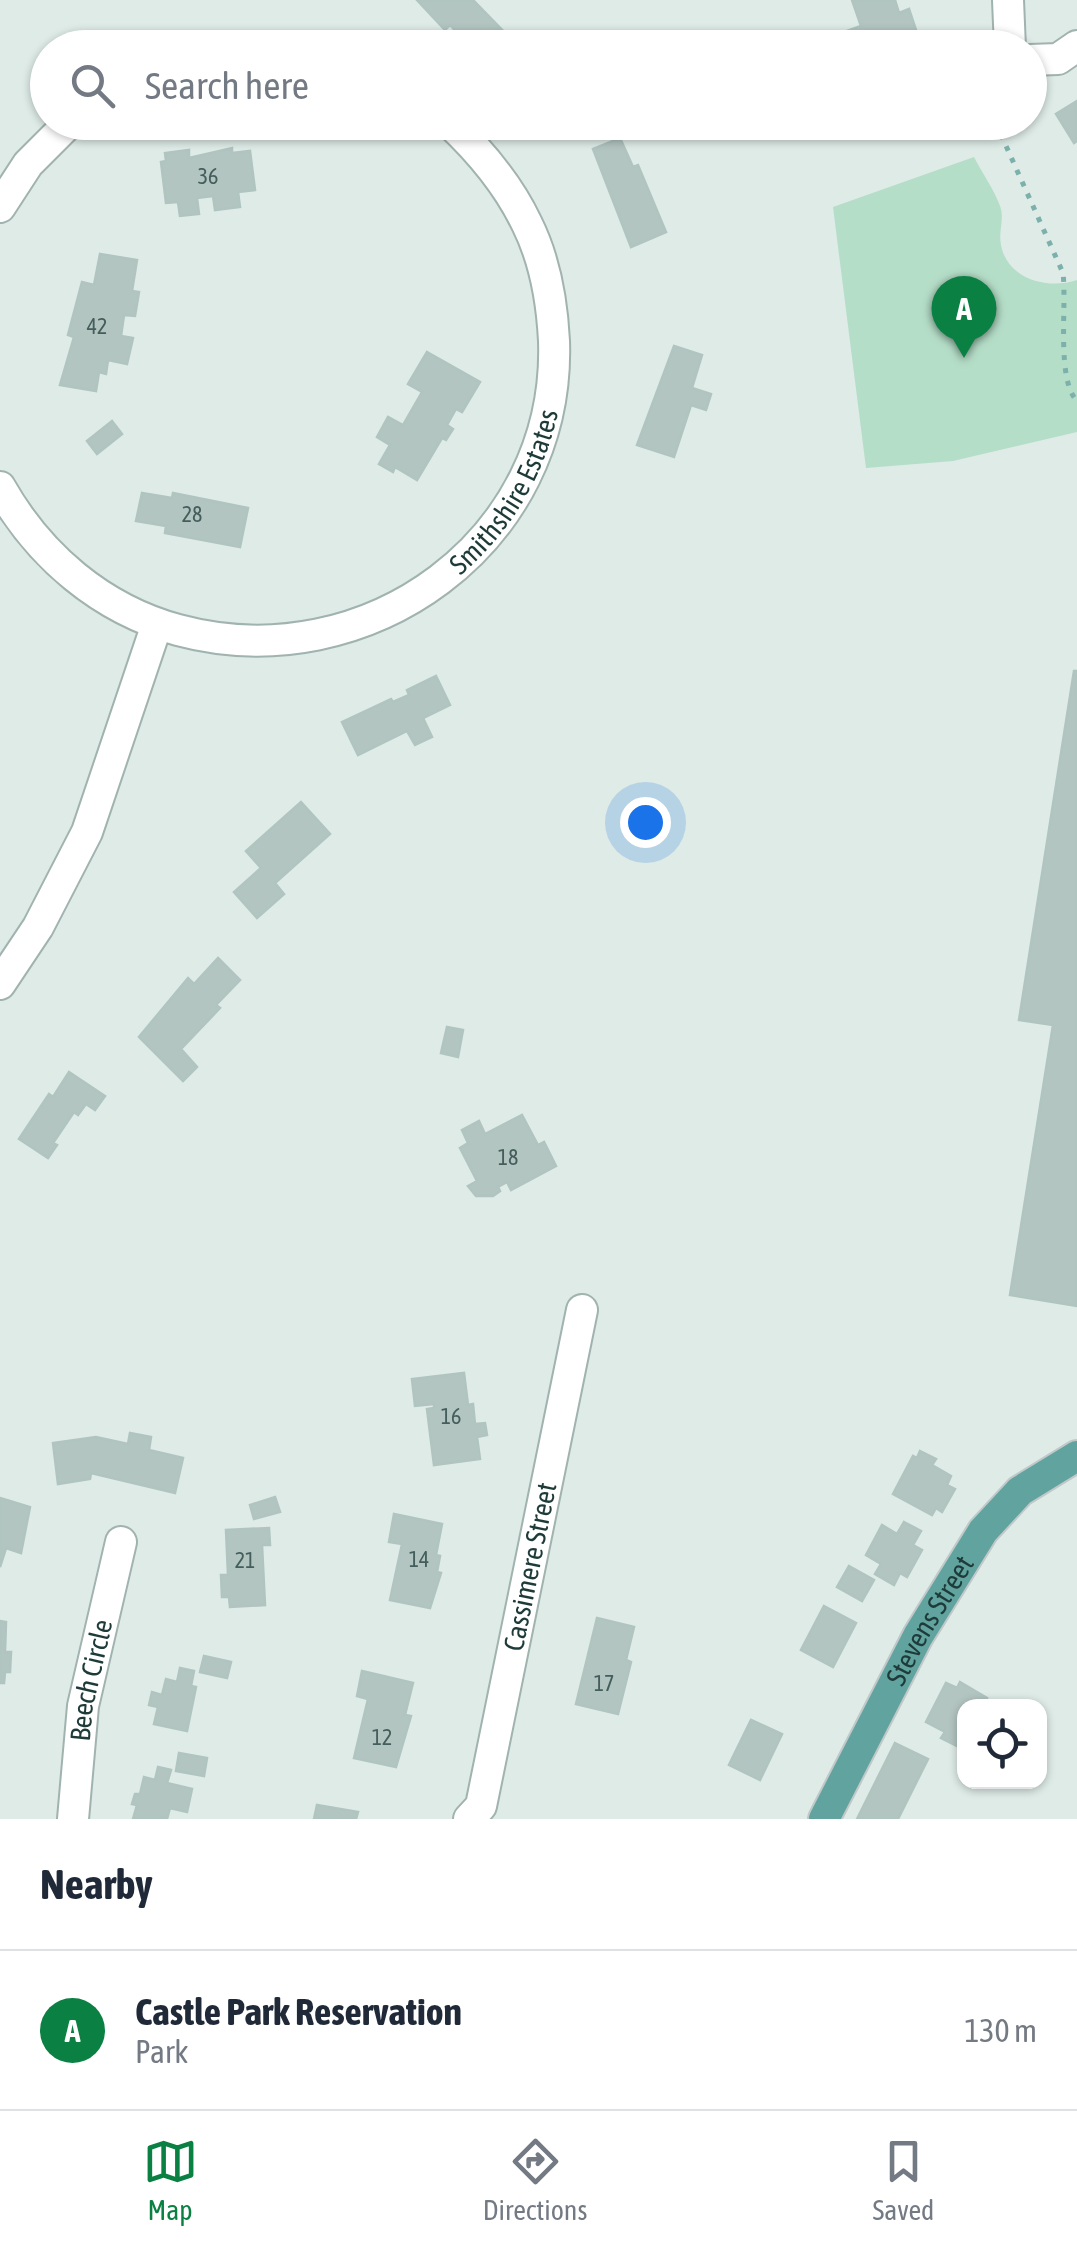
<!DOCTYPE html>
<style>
body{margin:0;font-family:"Asap Condensed",sans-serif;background:#f2f2f3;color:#1f2937}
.controls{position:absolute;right:30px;bottom:30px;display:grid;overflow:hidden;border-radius:20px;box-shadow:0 2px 8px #0004}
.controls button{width:90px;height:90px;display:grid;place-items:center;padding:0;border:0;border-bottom:2px solid #e0e1e3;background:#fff;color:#1f2937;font:50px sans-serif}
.you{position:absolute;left:645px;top:822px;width:35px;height:35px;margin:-25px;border:8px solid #fff;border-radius:50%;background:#1a73e8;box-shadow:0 0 0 15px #1a73e833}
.badge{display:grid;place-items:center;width:65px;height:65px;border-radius:50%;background:#0b8043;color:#fff;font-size:32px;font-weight:700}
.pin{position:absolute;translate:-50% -82px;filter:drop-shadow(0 2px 5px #0008)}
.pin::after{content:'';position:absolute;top:52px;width:35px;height:30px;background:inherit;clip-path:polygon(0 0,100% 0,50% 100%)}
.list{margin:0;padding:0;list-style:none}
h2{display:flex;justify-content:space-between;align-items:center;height:130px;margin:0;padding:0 40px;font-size:42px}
h2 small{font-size:32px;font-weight:400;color:#747a83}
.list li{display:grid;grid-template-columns:65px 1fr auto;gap:30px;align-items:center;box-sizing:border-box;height:160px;padding:0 40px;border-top:2px solid #e0e1e3}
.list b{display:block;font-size:38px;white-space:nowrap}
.list p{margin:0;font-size:32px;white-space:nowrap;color:#747a83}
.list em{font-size:32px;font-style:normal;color:#747a83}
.icon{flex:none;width:55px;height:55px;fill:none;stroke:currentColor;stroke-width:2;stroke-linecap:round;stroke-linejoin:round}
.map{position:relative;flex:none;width:1077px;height:1819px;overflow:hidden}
.search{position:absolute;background:#fff;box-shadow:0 2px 8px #0004;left:30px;right:30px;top:30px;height:110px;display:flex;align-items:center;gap:25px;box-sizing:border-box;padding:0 35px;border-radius:55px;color:#747a83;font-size:38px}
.sheet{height:290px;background:#fff}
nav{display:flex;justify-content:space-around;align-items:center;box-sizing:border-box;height:140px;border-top:2px solid #e0e1e3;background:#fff;font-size:28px;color:#747a83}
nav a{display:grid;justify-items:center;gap:5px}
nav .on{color:#0b8043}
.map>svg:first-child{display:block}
.green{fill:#b5dec8}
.building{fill:#b3c5c1;stroke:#b0c4c0;stroke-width:2.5}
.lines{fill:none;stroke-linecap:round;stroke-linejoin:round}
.minor-casing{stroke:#a1b3af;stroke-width:34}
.major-casing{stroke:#c0c8c8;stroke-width:34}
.path{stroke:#7cb0aa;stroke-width:5;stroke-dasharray:5 8;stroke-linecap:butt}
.minor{stroke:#fff;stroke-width:30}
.major{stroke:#60a39f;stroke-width:30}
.labels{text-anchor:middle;stroke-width:9;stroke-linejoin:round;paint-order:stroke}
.number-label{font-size:22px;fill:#435e5b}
.street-label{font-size:28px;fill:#1e3b39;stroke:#eef7f5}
</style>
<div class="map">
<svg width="1077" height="1819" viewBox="0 0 1077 1819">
<rect width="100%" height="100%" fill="#deebe7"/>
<!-- green -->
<path class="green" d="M974 157C982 173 994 189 1000 206 1005 219 998 231 1001 245 1007 279 1048 290 1077 280V432L953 461 866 468 833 207Z"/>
<!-- building -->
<g class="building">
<path d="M417 0H473L512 40 504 48H471L450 25 445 30Z"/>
<path d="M852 0H895L899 13 909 9 922 48H869L868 44 849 48 844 32 861 26Z"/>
<path d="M1077 101V141L1074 143 1056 114Z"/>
<path d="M620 138 633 167 638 165 666 232 631 247 593 149Z"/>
<path d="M232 148V153L250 151 255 190 238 192 240 207 215 210 213 196 197 198 199 214 180 216 178 202 166 203 161 162 166 161 165 153 189 150V158Z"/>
<path d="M100 254 137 260 132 291 139 292 135 316 124 315 121 336 133 338 127 364 108 360 106 374 99 372 96 391 60 385 74 337 68 335 82 282 94 285Z"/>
<path d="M674 346 702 355 692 388 711 394 706 410 691 405 674 457 637 445Z"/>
<path d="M427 352 480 382 462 412 456 409 447 425 453 429 446 440 442 438 417 480 395 467 393 472 379 464 390 445 377 437 388 417 403 425 422 392 408 384Z"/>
<path d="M112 421 122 434 97 454 87 441Z"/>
<path d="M142 493 172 498 173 493 248 508 240 547 165 533 166 526 136 521Z"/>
<path d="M1074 671H1077V1306L1010 1295 1053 1025 1019 1020Z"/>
<path d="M436 676 450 705 423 718 432 737 415 745 407 731 358 755 342 722 391 699 393 702 409 695 407 690Z"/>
<path d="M301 802 330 834 275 883 284 894 257 918 234 892 261 868 246 851Z"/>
<path d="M218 958 240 980 216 1005 220 1008 181 1049 197 1067 183 1081 139 1037 188 978 194 984Z"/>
<path d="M447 1027 463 1030 458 1057 441 1053Z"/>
<path d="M69 1072 105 1096 95 1110 86 1104 78 1115 74 1112 53 1143 57 1145 48 1158 19 1139 49 1094 53 1097Z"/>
<path d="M522 1115 538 1145 544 1142 556 1166 511 1190 507 1182 498 1187 500 1191 493 1196H476L468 1186 477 1181 460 1148 468 1143 462 1130 479 1121 485 1134Z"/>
<path d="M464 1373 468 1405 473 1404 475 1424 485 1423 487 1435 477 1437 480 1459 434 1465 427 1409 434 1408V1404L415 1406 412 1379Z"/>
<path d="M130 1433 151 1437 149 1450 183 1458 175 1493 91 1473 90 1479 58 1484 53 1443 96 1437 128 1444Z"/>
<path d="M920 1451 936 1459 932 1465 951 1476 947 1485 955 1489 942 1512 936 1508 932 1515 893 1494 913 1456 917 1458Z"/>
<path d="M275 1497 280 1512 254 1519 250 1505Z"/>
<path d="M0 1498 30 1507 21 1553 6 1548 0 1567Z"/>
<path d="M394 1514 442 1524 436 1555 440 1556 437 1572 441 1573 430 1608 390 1600 402 1544 389 1542Z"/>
<path d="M904 1522 921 1531 913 1545 922 1550 907 1577 900 1573 894 1585 875 1574 881 1564 866 1555 882 1525 897 1534Z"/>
<path d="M269 1528 270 1545H262L265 1605 230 1607 229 1597H222L221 1575H228L226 1530Z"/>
<path d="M849 1566 874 1580 862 1601 837 1587Z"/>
<path d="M824 1606 856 1623 833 1667 801 1650Z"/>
<path d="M597 1618 634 1627 626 1660 631 1662 618 1714 576 1704Z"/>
<path d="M0 1621 6 1622 5 1652H11L10 1672H5L4 1683H0Z"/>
<path d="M204 1656 231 1662 227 1678 200 1672Z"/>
<path d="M180 1668 194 1671 191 1686 196 1687 187 1731 154 1724 158 1707 149 1705 152 1692 162 1695 166 1679 177 1682Z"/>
<path d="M362 1671 413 1683 405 1715 411 1716 396 1767 354 1758 368 1699 357 1696Z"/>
<path d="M960 1682 987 1698 983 1706H964V1741L961 1748 941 1738 945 1732 926 1722 946 1683 957 1688Z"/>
<path d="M751 1720 782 1734 760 1780 729 1765Z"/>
<path d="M895 1743 928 1759 898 1819H857Z"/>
<path d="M179 1753 207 1758 204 1776 176 1771Z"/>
<path d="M158 1767 171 1770 167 1783 192 1789 187 1812 170 1808 167 1819H133L137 1805 132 1804 135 1794H140L144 1777 155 1780Z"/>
<path d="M317 1805 358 1812 356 1819H314Z"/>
</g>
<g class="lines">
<!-- minor casing -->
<g class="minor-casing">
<g id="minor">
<path d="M1008 0 1010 48"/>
<path d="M1030 60 1058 59 1077 46"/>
<path d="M0 207 28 164 70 122"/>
<path id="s1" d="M0 487C39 556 101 609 178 630 367 681 561 541 554 341 552 301 545 260 527 224 508 184 481 152 449 122"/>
<path d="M0 984 38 927 87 832 157 624"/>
<path id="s2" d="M73 1819 83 1706 121 1542"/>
<path id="s3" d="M469 1819 481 1806 582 1310"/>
</g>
</g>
<!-- major casing -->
<g class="major-casing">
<g id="major">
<path id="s4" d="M824 1819 918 1636 983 1531 1020 1491 1077 1456"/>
</g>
</g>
<!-- path -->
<path class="path" d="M999 122 998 128 1063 273C1067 306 1056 379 1077 401"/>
<!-- minor -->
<use href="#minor" class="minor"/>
<!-- major -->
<use href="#major" class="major"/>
</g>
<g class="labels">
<!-- number labels -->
<g class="number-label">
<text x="208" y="184">36</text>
<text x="97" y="334">42</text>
<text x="192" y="522">28</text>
<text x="508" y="1165">18</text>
<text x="451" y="1424">16</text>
<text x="419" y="1567">14</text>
<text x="245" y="1568">21</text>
<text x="604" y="1691">17</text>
<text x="382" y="1745">12</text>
</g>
<!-- street labels -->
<g class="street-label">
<text dy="10" stroke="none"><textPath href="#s1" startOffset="622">Smithshire Estates</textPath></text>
<text dy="10" stroke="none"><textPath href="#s3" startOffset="262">Cassimere Street</textPath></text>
<text dy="10" stroke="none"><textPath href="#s4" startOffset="225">Stevens Street</textPath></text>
<text dy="10" stroke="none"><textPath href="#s2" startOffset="140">Beech Circle</textPath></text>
</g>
</g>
</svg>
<div class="controls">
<button><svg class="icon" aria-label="locate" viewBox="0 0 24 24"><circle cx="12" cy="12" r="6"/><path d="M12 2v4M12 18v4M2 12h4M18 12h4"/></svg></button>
</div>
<div class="you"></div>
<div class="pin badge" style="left:964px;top:358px">A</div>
<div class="search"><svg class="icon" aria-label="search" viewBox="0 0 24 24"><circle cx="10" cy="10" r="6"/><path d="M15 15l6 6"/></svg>Search here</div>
</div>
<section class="sheet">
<h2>Nearby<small></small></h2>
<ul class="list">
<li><span class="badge">A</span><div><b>Castle Park Reservation</b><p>Park</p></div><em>130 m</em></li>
</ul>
</section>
<nav>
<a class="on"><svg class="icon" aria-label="map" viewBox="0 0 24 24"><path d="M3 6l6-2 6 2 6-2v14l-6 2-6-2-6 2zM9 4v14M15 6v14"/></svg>Map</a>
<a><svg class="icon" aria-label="directions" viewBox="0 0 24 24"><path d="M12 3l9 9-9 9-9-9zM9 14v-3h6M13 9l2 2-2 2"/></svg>Directions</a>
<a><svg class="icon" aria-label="saved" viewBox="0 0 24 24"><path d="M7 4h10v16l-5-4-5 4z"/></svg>Saved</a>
</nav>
